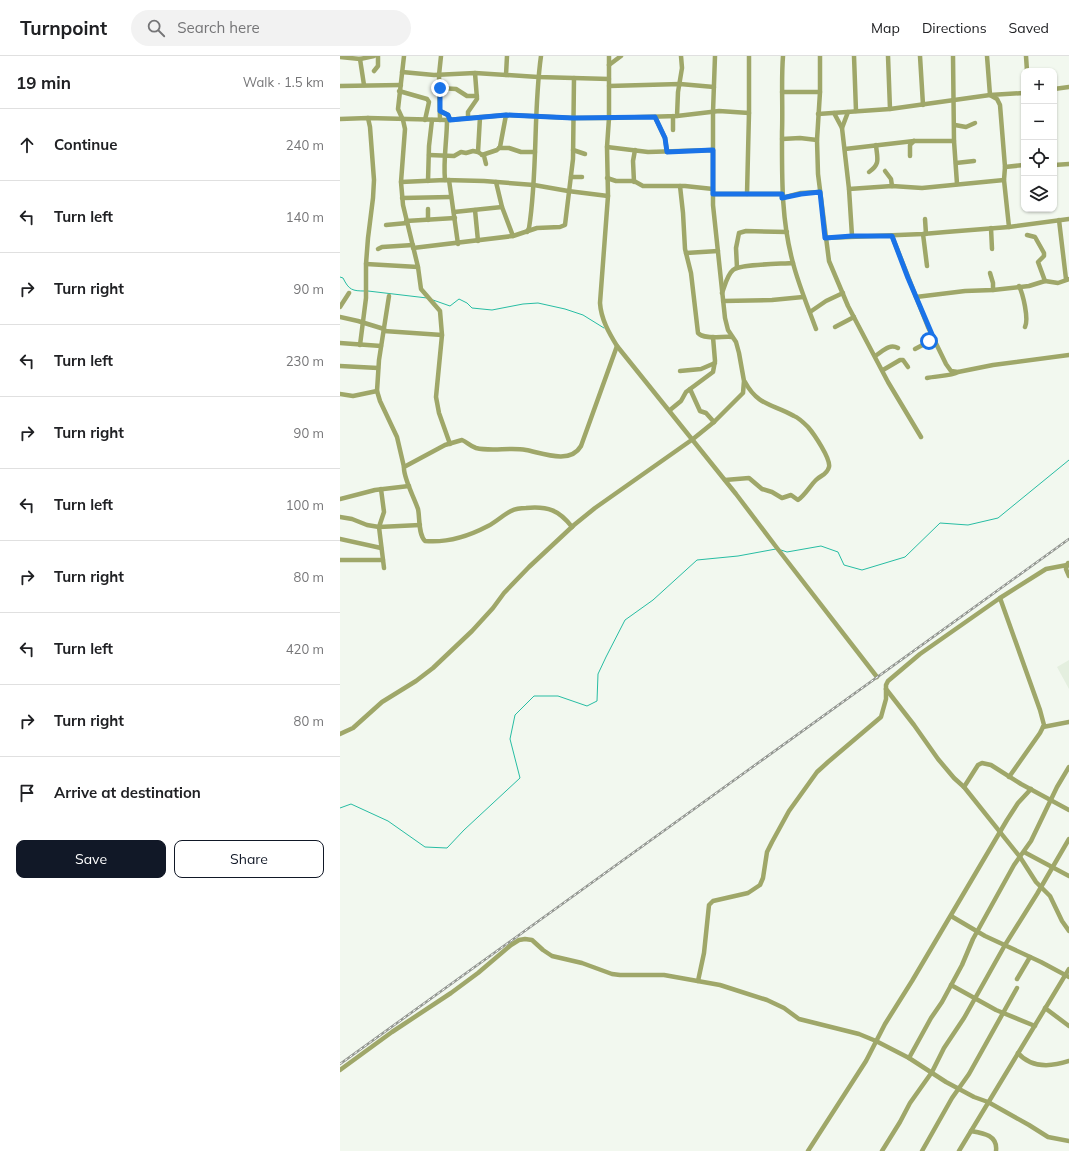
<!DOCTYPE html>
<meta charset="utf-8">
<style>
body{margin:0;font-family:Mulish,sans-serif;background:#f2f2f2;color:#202124}
.controls{position:absolute;right:12px;top:12px;display:grid;overflow:hidden;border-radius:8px;box-shadow:0 1px 3px #0004}
.controls button{width:36px;height:36px;display:grid;place-items:center;padding:0;border:0;border-bottom:1px solid #e0e0e0;background:#fff;color:#202124;font:20px sans-serif}
.stop{position:absolute;width:12px;height:12px;margin:-9px;border:3px solid #1a73e8;border-radius:50%;background:#fff}
.stop.end{background:#1a73e8;border-color:#fff;box-shadow:0 1px 4px #0008}
.list{margin:0;padding:0;list-style:none}
h2{display:flex;justify-content:space-between;align-items:center;height:52px;margin:0;padding:0 16px;font-size:17px}
h2 small{font-size:13px;font-weight:400;color:#757577}
.list li{display:grid;grid-template-columns:26px 1fr auto;gap:12px;align-items:center;box-sizing:border-box;height:72px;padding:0 16px;border-top:1px solid #e0e0e0}
.list b{display:block;font-size:15px;white-space:nowrap}
.list em{font-size:13px;font-style:normal;color:#757577}
.actions{display:flex;gap:8px;padding:12px 16px}
.actions a{flex:1;padding:9px 0;border:1px solid #111827;border-radius:8px;text-align:center;font-size:14px;color:#111827}
.actions .main{background:#111827;color:#fff}
.icon{flex:none;width:22px;height:22px;fill:none;stroke:currentColor;stroke-width:2;stroke-linecap:round;stroke-linejoin:round}
.map{position:relative;flex:none;width:729px;height:1095px;overflow:hidden}
header{display:flex;align-items:center;gap:24px;box-sizing:border-box;height:56px;padding:0 20px;background:#fff;border-bottom:1px solid #e0e0e0}
header strong{font-size:19px}
nav{display:flex;gap:22px;margin-inline-start:auto;font-size:14px}
.search{width:280px;height:36px;background:#f2f2f2;display:flex;align-items:center;gap:10px;box-sizing:border-box;padding:0 14px;border-radius:22px;color:#757577;font-size:15px}
main{display:flex}
aside{flex:1;background:#fff}
.map>svg:first-child{display:block}
.built{fill:#e4efdf}
.lines{fill:none;stroke-linecap:round;stroke-linejoin:round}
.stream{stroke:#27bda3;stroke-width:1}
.minor{stroke:#9fa769;stroke-width:4.5}
.rail-casing{stroke:#939791;stroke-width:2.5}
.rail{stroke:#fff;stroke-width:1;stroke-dasharray:3;stroke-linecap:butt}
.route{stroke:#1a73e8;stroke-width:5}
</style>
<header>
<strong>Turnpoint</strong>
<div class="search"><svg class="icon" aria-label="search" viewBox="0 0 24 24"><circle cx="10" cy="10" r="6"/><path d="M15 15l6 6"/></svg>Search here</div>
<nav><a>Map</a><a>Directions</a><a>Saved</a></nav>
</header>
<main>
<aside>
<h2>19 min<small>Walk · 1.5 km</small></h2>
<ul class="list">
<li><svg class="icon" aria-label="ahead" viewBox="0 0 24 24"><path d="M12 20V5M6 11l6-6 6 6"/></svg><div><b>Continue</b></div><em>240 m</em></li>
<li><svg class="icon" aria-label="left" viewBox="0 0 24 24"><path d="M17 20v-9H6M10 6l-5 5 5 5"/></svg><div><b>Turn left</b></div><em>140 m</em></li>
<li><svg class="icon" aria-label="right" viewBox="0 0 24 24"><path d="M7 20v-9h11M14 6l5 5-5 5"/></svg><div><b>Turn right</b></div><em>90 m</em></li>
<li><svg class="icon" aria-label="left" viewBox="0 0 24 24"><path d="M17 20v-9H6M10 6l-5 5 5 5"/></svg><div><b>Turn left</b></div><em>230 m</em></li>
<li><svg class="icon" aria-label="right" viewBox="0 0 24 24"><path d="M7 20v-9h11M14 6l5 5-5 5"/></svg><div><b>Turn right</b></div><em>90 m</em></li>
<li><svg class="icon" aria-label="left" viewBox="0 0 24 24"><path d="M17 20v-9H6M10 6l-5 5 5 5"/></svg><div><b>Turn left</b></div><em>100 m</em></li>
<li><svg class="icon" aria-label="right" viewBox="0 0 24 24"><path d="M7 20v-9h11M14 6l5 5-5 5"/></svg><div><b>Turn right</b></div><em>80 m</em></li>
<li><svg class="icon" aria-label="left" viewBox="0 0 24 24"><path d="M17 20v-9H6M10 6l-5 5 5 5"/></svg><div><b>Turn left</b></div><em>420 m</em></li>
<li><svg class="icon" aria-label="right" viewBox="0 0 24 24"><path d="M7 20v-9h11M14 6l5 5-5 5"/></svg><div><b>Turn right</b></div><em>80 m</em></li>
<li><svg class="icon" aria-label="arrive" viewBox="0 0 24 24"><path d="M6 21V4h12l-3 4 3 4H6"/></svg><div><b>Arrive at destination</b></div></li>
</ul>
<div class="actions"><a class="main">Save</a><a>Share</a></div>
</aside>
<div class="map">
<svg width="729" height="1095" viewBox="0 0 729 1095">
<rect width="100%" height="100%" fill="#f2f8ef"/>
<!-- built -->
<path class="built" d="M729 604V633L717 611Z"/>
<g class="lines">
<!-- stream -->
<g class="stream">
<path d="M0 221 3 222C9 234 12 235 25 235"/>
<path d="M28 235 87 242"/>
<path d="M93 244 110 250 119 243 127 247 132 252 152 254 183 248 198 247 225 253 243 259 264 272"/>
<path d="M441 494 447 496 481 490 498 496 504 509 522 514 565 501 600 467 628 469 658 462 729 404"/>
<path d="M0 752 11 748 48 765 85 791 107 792 124 774 180 722 170 683 175 659 194 640H218L247 650 257 645 258 618 266 601 285 564 313 544 357 504 398 500 436 493"/>
</g>
<!-- minor -->
<g class="minor">
<path d="M64 0 58 53 63 64 65 73 61 126 63 149 78 211 81 233 100 255 102 279 96 341 99 357 110 388"/>
<path d="M269 0V62L267 91 268 140 260 247C261 263 269 277 277 290L396 438 437 492 537 621"/>
<path d="M443 0C441 25 443 51 442 76 442 121 441 163 453 207 459 230 468 251 476 273"/>
<path d="M480 0V36L477 84 478 118 489 205 508 250 548 326 581 381"/>
<path d="M514 0 516 55"/>
<path d="M548 0 550 53"/>
<path d="M580 0 583 49"/>
<path d="M647 0 650 39 657 43 660 49 665 111 664 124 669 171"/>
<path d="M686 0 687 15"/>
<path d="M0 1 20 3 34 0"/>
<path d="M20 3 24 29"/>
<path d="M269 9 281 0"/>
<path d="M34 15 38 10V0"/>
<path d="M62 16 94 19 135 17 198 21 269 23"/>
<path d="M166 19 167 0"/>
<path d="M0 30 61 29"/>
<path d="M269 30 340 28 374 31"/>
<path d="M100 32 116 33 127 40H137"/>
<path d="M714 33 729 31"/>
<path d="M59 35 87 43 89 46 85 64"/>
<path d="M442 36H480"/>
<path d="M100 55 108 59 110 64"/>
<path d="M494 57 502 72 509 133 512 180"/>
<path d="M478 58 550 53 650 39 684 37"/>
<path d="M333 60V74"/>
<path d="M337 60 338 36 342 12 341 0"/>
<path d="M315 61 325 82 327 96"/>
<path d="M128 62V56L137 43 135 17"/>
<path d="M0 63 28 62 107 64 166 59 233 62H269L337 60 379 55 409 57"/>
<path d="M100 64 99 19 101 0"/>
<path d="M615 69 626 71 635 67"/>
<path d="M502 72 508 56"/>
<path d="M442 83 460 82 477 84"/>
<path d="M614 85 617 128"/>
<path d="M267 91 308 96 373 94"/>
<path d="M159 92H169L181 96H195"/>
<path d="M505 93 574 85H614L613 0"/>
<path d="M233 94 245 98"/>
<path d="M138 96 140 61"/>
<path d="M89 99 114 100 121 96 126 97 133 95 138 96 144 100 146 108"/>
<path d="M142 99 157 94 160 91 166 59"/>
<path d="M570 100V89L574 85"/>
<path d="M616 107 634 105"/>
<path d="M714 109 729 108"/>
<path d="M665 111 684 109"/>
<path d="M545 115 551 123 552 130"/>
<path d="M529 116C541 108 537 102 536 89"/>
<path d="M231 121H242"/>
<path d="M267 122 276 125H294L303 130H345L373 133"/>
<path d="M105 124C103 104 107 84 107 64"/>
<path d="M109 124 118 188"/>
<path d="M88 125 89 90 92 64"/>
<path d="M61 126 105 124 144 125 194 129 228 135 268 140"/>
<path d="M156 126 162 151 173 180"/>
<path d="M294 126 293 105 295 94"/>
<path d="M340 130 343 157 345 193 351 217 358 277C364 284 383 280 392 281"/>
<path d="M509 133 552 130 582 132 664 124"/>
<path d="M373 138H442"/>
<path d="M407 138 409 57V0"/>
<path d="M62 142 111 141"/>
<path d="M442 142 461 137 480 136"/>
<path d="M88 153V164"/>
<path d="M135 154 138 185"/>
<path d="M114 156 162 151"/>
<path d="M585 163 586 178"/>
<path d="M719 164 726 223"/>
<path d="M66 165 115 162"/>
<path d="M46 169 67 167"/>
<path d="M651 172 652 193"/>
<path d="M187 176 189 172C198 115 193 57 201 0"/>
<path d="M583 178 587 210"/>
<path d="M687 179 695 181 704 197V200L698 206 705 225"/>
<path d="M552 180 588 271 606 308 611 315 618 316 653 309 729 299"/>
<path d="M485 182 583 178 606 176 669 171 729 163"/>
<path d="M73 192 173 180 197 172 220 171 225 169 233 103 234 22"/>
<path d="M38 193 42 191 73 189"/>
<path d="M346 197 378 195"/>
<path d="M26 208 78 211"/>
<path d="M397 212 396 192 399 177 406 175 447 176"/>
<path d="M650 217 653 227V234"/>
<path d="M679 230C683 238 689 263 685 271"/>
<path d="M382 237C385 230 387 219 393 214 400 208 441 208 453 207"/>
<path d="M49 240 39 304 37 335 40 345 57 381 64 411"/>
<path d="M576 241 625 235 653 234 689 230 705 225 718 227 729 223"/>
<path d="M383 245 432 244 463 241"/>
<path d="M0 251 9 237"/>
<path d="M470 256 486 245 503 237"/>
<path d="M0 261 18 265 44 273"/>
<path d="M495 271 514 261"/>
<path d="M44 275 102 279"/>
<path d="M0 287 41 290"/>
<path d="M20 289 26 242V208L28 182 33 142 34 124 30 71 28 62"/>
<path d="M575 293 594 283"/>
<path d="M535 300C542 296 549 287 558 292"/>
<path d="M0 310 38 312"/>
<path d="M543 314 560 304H563L568 311"/>
<path d="M340 315 361 313 375 307"/>
<path d="M587 322C596 320 612 320 618 316"/>
<path d="M350 333 360 355 366 357 374 366"/>
<path d="M0 338 13 340 37 335"/>
<path d="M330 354 341 345 346 336 373 316 375 305 373 281"/>
<path d="M385 424 409 422 422 433 432 436 442 442 451 439 458 444C465 439 470 430 476 424 481 419 487 419 489 411 491 403 474 378 468 371 464 367 459 362 454 360 433 348 418 350 405 326"/>
<path d="M41 433 44 456 39 471 44 512"/>
<path d="M0 443 35 434 69 430"/>
<path d="M0 461 12 463 27 469 39 471 80 469"/>
<path d="M232 471C219 454 208 450 186 452 181 452 175 453 171 455 163 459 156 466 148 470 129 480 107 487 85 485 78 478 80 462 78 453 74 441 63 421 64 411L105 389 122 384C127 386 130 390 136 392 152 396 169 391 186 394 202 397 230 409 241 390L277 290"/>
<path d="M0 483 41 492"/>
<path d="M0 504H43"/>
<path d="M728 507 726 513 729 520"/>
<path d="M660 542 700 654 704 669 700 677 669 721"/>
<path d="M546 633 574 669 598 703 614 722 624 731 680 801 696 826 710 840 722 865 729 875"/>
<path d="M703 671 729 666"/>
<path d="M0 678 13 672 42 646 76 625 93 612 132 575 153 552 164 537 189 511 234 469 255 452 353 383 374 366 403 337 404 325 399 297 396 286 388 274 385 262 373 149V56L375 0"/>
<path d="M624 731 638 709 642 707 651 709 681 728 729 754"/>
<path d="M684 796 729 820"/>
<path d="M611 860 645 880 701 906 729 921"/>
<path d="M677 923 690 901"/>
<path d="M358 925 364 897 369 849 373 845 408 837 420 829 423 822 427 796 432 786 449 755 477 716 488 706 541 661 546 643V629L548 625 580 598 660 542 706 513 727 509"/>
<path d="M611 929 656 954 695 970"/>
<path d="M705 952 729 970"/>
<path d="M678 997C691 1012 711 1011 729 1005"/>
<path d="M569 1002 591 962 602 946 622 909 633 883 674 809 691 785 717 731 729 711"/>
<path d="M0 1014 52 976 111 937 138 917 171 889 179 884 185 883 192 884 203 894 212 900 242 907 272 918 280 919H324L380 929 427 944 444 952 459 963 519 978 536 985 569 1002 606 1026 634 1041 648 1046 689 1069 708 1081 729 1085"/>
<path d="M631 1075C643 1077 658 1079 656 1095"/>
<path d="M468 1095 526 1005 545 968 572 925 667 764 678 747 691 733"/>
<path d="M542 1095 560 1066 570 1047 592 1016 604 992 624 962 665 889 697 838 729 783"/>
<path d="M582 1095 612 1042 629 1018 677 932"/>
<path d="M619 1095 729 913"/>
</g>
<!-- rail casing -->
<g class="rail-casing">
<path id="rail" d="M0 1008 729 483"/>
</g>
<!-- rail -->
<use href="#rail" class="rail"/>
</g>
<g class="lines">
<!-- route -->
<path class="route" d="M100 32V55L108 59 110 64 166 59 233 62 315 61 325 82 327 96 373 94V138H442V142L461 138 480 136 485 182 512 180H552L568 222 594 283 589 285"/>
</g>
</svg>
<div class="controls">
<button>+</button>
<button>−</button>
<button><svg class="icon" aria-label="locate" viewBox="0 0 24 24"><circle cx="12" cy="12" r="6"/><path d="M12 2v4M12 18v4M2 12h4M18 12h4"/></svg></button>
<button><svg class="icon" aria-label="layers" viewBox="0 0 24 24"><path d="M12 4l9 5-9 5-9-5zM3 14l9 5 9-5"/></svg></button>
</div>
<div class="stop" style="left:589px;top:285px"></div>
<div class="stop end" style="left:100px;top:32px"></div>
</div>
</main>
